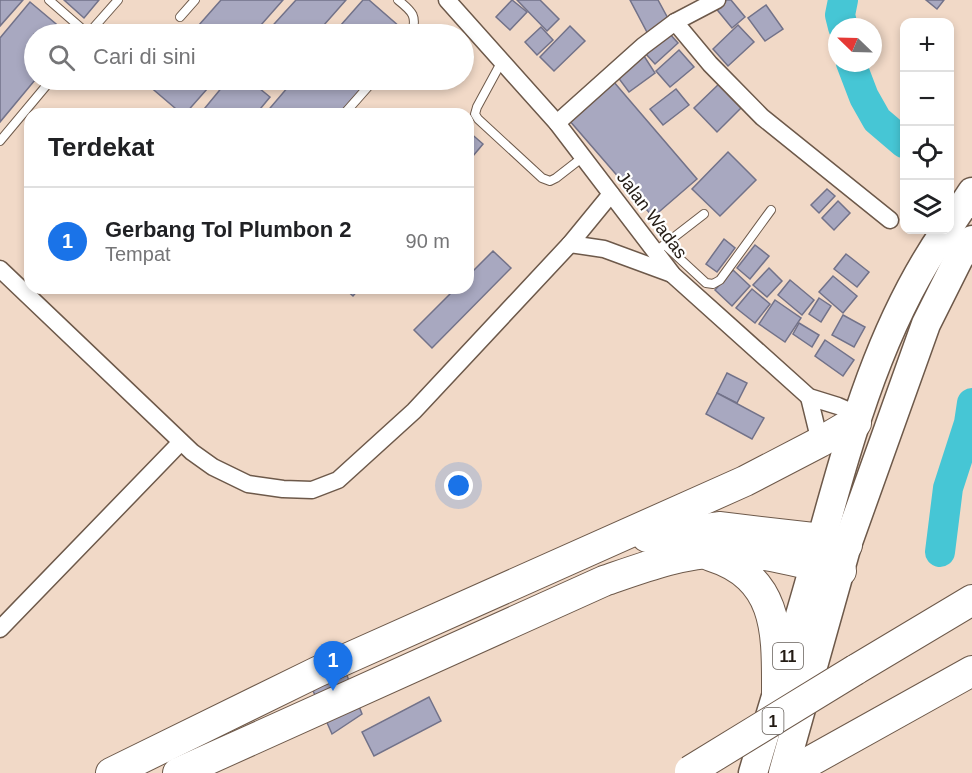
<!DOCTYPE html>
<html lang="id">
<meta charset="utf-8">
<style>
body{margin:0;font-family:Helvetica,sans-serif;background:#f2f2f2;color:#202124}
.controls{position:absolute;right:18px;top:18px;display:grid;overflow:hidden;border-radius:12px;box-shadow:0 3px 9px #0003}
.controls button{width:54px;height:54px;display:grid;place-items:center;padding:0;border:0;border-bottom:2px solid #e0e0e0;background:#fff;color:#202124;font:30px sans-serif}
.compass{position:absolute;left:828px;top:18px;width:54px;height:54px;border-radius:50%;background:#fff;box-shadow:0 3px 9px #0003;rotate:293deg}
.you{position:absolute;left:459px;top:486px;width:21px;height:21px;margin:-15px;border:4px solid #fff;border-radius:50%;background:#1a73e8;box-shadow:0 0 0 9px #1a73e833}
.badge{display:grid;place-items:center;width:39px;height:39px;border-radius:50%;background:#1a73e8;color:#fff;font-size:20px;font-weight:700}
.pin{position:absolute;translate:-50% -50px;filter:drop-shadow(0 2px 3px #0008)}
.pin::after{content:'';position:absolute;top:32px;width:21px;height:18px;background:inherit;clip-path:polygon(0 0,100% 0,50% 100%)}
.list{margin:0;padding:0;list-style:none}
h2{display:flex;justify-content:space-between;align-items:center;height:78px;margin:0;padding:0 24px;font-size:26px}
h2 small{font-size:20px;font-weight:400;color:#757577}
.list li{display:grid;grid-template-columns:39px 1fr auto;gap:18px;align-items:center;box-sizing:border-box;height:108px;padding:0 24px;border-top:2px solid #e0e0e0}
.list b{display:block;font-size:22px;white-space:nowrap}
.list p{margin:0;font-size:20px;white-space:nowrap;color:#757577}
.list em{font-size:20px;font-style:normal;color:#757577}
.icon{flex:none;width:33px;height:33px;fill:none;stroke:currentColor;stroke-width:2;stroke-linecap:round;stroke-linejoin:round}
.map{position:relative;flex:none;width:972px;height:773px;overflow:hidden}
.search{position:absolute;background:#fff;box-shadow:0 3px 9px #0003;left:24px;top:24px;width:450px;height:66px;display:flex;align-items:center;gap:15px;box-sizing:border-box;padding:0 21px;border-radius:33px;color:#757577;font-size:22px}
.panel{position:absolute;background:#fff;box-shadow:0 3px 9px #0003;left:24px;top:108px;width:450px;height:186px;border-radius:18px}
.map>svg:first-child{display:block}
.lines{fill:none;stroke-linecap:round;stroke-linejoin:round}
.river{stroke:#46c6d5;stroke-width:30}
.building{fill:#a8a8c0;stroke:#727289;stroke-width:1.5}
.service-casing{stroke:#6d594a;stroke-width:10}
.minor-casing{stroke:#6d594a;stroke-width:19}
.trunk-casing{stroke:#6d594a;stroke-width:31}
.motorway-casing{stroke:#6d594a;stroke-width:32}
.service{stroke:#fff;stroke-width:8}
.minor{stroke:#fff;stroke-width:16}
.trunk{stroke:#fff;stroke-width:28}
.motorway{stroke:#fff;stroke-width:30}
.motorway-bridge-casing{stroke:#6d594a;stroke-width:32;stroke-linecap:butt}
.motorway-bridge{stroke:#fff;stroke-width:30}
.labels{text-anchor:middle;stroke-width:4.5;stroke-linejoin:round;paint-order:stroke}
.shield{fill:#fff;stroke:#655f5a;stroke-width:1.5}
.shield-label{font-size:16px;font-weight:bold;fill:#231b14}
.street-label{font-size:18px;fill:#231b14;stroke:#fff}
</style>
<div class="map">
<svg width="972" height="773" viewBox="0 0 972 773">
<rect width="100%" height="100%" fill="#f1d9c7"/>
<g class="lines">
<!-- river -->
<g class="river">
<path d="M843 0 840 15 843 27"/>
<path d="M851 63 864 97 877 120 904 143"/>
<path d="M940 552 948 488 969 423 972 403"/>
</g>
</g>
<!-- building -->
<g class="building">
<path d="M0 0H23L0 26Z"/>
<path d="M64 0H99L84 18Z"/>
<path d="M221 0H283L253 34H191Z"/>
<path d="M296 0H346L316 34H265Z"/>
<path d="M363 0H369L408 34H333Z"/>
<path d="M512 0 527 12 510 30 496 17Z"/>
<path d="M517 0H540L559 19 547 31Z"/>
<path d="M630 0H658L671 24 649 36Z"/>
<path d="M721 0H731L745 17 732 28 714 6Z"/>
<path d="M926 0H944L937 9Z"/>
<path d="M30 2 68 34H34L35 80 0 122V38Z"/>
<path d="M766 5 783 29 765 41 748 18Z"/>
<path d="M738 25 754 42 728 66 713 49Z"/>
<path d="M570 26 585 41 554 71 540 57Z"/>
<path d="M541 27 553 40 537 55 525 42Z"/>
<path d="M668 32 678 43 655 64 645 53Z"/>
<path d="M679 50 694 67 670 87 656 71Z"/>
<path d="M644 56 655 73 629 92 617 76Z"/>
<path d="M153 80H215L185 114H182L148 85Z"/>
<path d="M228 80H249L270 97 256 114H200Z"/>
<path d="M263 80H276L270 86Z"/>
<path d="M294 80H369L339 114H265Z"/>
<path d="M613 81 697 179 653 217 569 120Z"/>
<path d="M721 82 743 106 717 132 694 108Z"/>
<path d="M676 89 689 105 663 125 650 109Z"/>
<path d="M468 131 483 144 468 162Z"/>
<path d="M728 152 756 180 720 216 692 189Z"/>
<path d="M827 189 835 196 819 213 811 205Z"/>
<path d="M838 201 850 213 834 230 822 218Z"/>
<path d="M724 239 735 248 717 272 706 264Z"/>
<path d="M755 245 769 256 750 279 737 268Z"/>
<path d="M493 251 511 268 432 348 414 330 456 288H468V276Z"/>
<path d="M846 254 869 272 857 287 834 269Z"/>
<path d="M769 268 782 281 767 297 753 285Z"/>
<path d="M733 270 750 286 732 306 715 290Z"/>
<path d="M833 276 857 296 843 313 819 292Z"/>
<path d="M790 280 814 300 802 315 778 295Z"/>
<path d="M344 288H360L353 296Z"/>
<path d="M752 289 770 304 755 323 736 308Z"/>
<path d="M819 298 831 306 821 322 809 314Z"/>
<path d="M775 300 801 318 785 342 759 324Z"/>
<path d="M843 315 865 327 854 347 832 335Z"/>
<path d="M799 323 819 335 812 347 793 334Z"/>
<path d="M825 340 854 360 843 376 815 356Z"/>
<path d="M727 373 747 383 737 403 717 393Z"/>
<path d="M717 393 764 418 752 439 706 414Z"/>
<path d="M339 655 362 714 332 734 303 668Z"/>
<path d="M429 697 441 721 374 756 362 732Z"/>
</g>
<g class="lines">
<!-- service casing -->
<g class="service-casing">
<g id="service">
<path d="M49 0 88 34"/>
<path d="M398 0C413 12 417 16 412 34"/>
<path d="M180 17 195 0"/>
<path d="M88 34 118 0"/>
<path d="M502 61 477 107 475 114 478 119 542 178 550 181 556 178 583 157"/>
<path d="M344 114 374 80"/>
<path d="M0 141 51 80"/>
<path d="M665 245 706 283 713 284 720 280 771 210"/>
<path d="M660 248 704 214"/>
</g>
</g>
<!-- minor casing -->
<g class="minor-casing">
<g id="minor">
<path d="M447 0 557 123 673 275 809 397 838 406 859 415"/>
<path d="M675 22 710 64 762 117 890 220"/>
<path d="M557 123 643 46 675 22 717 0"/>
<path d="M570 244 604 249 672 274"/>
<path d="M0 269 192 452 213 467 248 484 283 489 312 490 338 480 414 411 570 244 611 194"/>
<path d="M809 397 820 442"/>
<path d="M0 629 181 442"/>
</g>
</g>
<!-- trunk casing -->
<g class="trunk-casing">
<g id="trunk">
<path d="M950 225 972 192"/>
<path d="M753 773C776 696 800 619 821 541 851 433 881 323 946 230"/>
<path d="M783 773 847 545 926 324 959 258 972 240"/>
</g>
</g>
<!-- motorway casing -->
<g class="motorway-casing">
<g id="motorway">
<path d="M647 537 719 527 822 539 847 545"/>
<path d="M711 556C780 578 777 634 777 694"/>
<path d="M855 670 972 600"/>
<path d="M111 773 317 672 745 481 820 442 849 425 856 423"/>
<path d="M178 773 604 581C642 568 681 553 721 552 761 550 802 564 841 571"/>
<path d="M789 773 972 671"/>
</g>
</g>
<!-- service -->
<use href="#service" class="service"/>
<!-- minor -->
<use href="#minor" class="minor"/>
<!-- trunk -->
<use href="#trunk" class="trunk"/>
<!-- motorway -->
<use href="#motorway" class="motorway"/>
<!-- motorway-bridge casing -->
<g class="motorway-bridge-casing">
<path id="motorway-bridge" d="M690 771 855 670"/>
</g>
<!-- motorway-bridge -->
<use href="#motorway-bridge" class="motorway-bridge"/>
</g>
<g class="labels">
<!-- shield labels -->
<g class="shield">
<rect x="773" y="643" width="30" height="26" rx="4.5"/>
<rect x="762.5" y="708" width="21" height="26" rx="4.5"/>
</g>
<g class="shield-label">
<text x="788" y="662">11</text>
<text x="773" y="727">1</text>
</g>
<!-- street labels -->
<g class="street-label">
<text transform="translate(652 215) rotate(53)" y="6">Jalan Wadas</text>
</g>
</g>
</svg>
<div class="controls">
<button>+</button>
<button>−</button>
<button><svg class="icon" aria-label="locate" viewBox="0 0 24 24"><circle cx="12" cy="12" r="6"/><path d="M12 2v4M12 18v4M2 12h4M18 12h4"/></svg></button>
<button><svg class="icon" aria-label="layers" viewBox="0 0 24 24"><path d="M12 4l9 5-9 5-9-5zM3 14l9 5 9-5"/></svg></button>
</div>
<svg class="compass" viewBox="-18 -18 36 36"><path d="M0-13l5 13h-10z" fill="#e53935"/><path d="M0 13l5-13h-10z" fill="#757577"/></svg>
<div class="you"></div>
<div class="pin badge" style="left:333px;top:691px">1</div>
<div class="search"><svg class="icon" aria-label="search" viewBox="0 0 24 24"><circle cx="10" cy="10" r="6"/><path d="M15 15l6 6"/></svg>Cari di sini</div>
<section class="panel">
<h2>Terdekat<small></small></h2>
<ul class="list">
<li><span class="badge">1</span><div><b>Gerbang Tol Plumbon 2</b><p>Tempat</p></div><em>90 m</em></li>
</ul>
</section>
</div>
